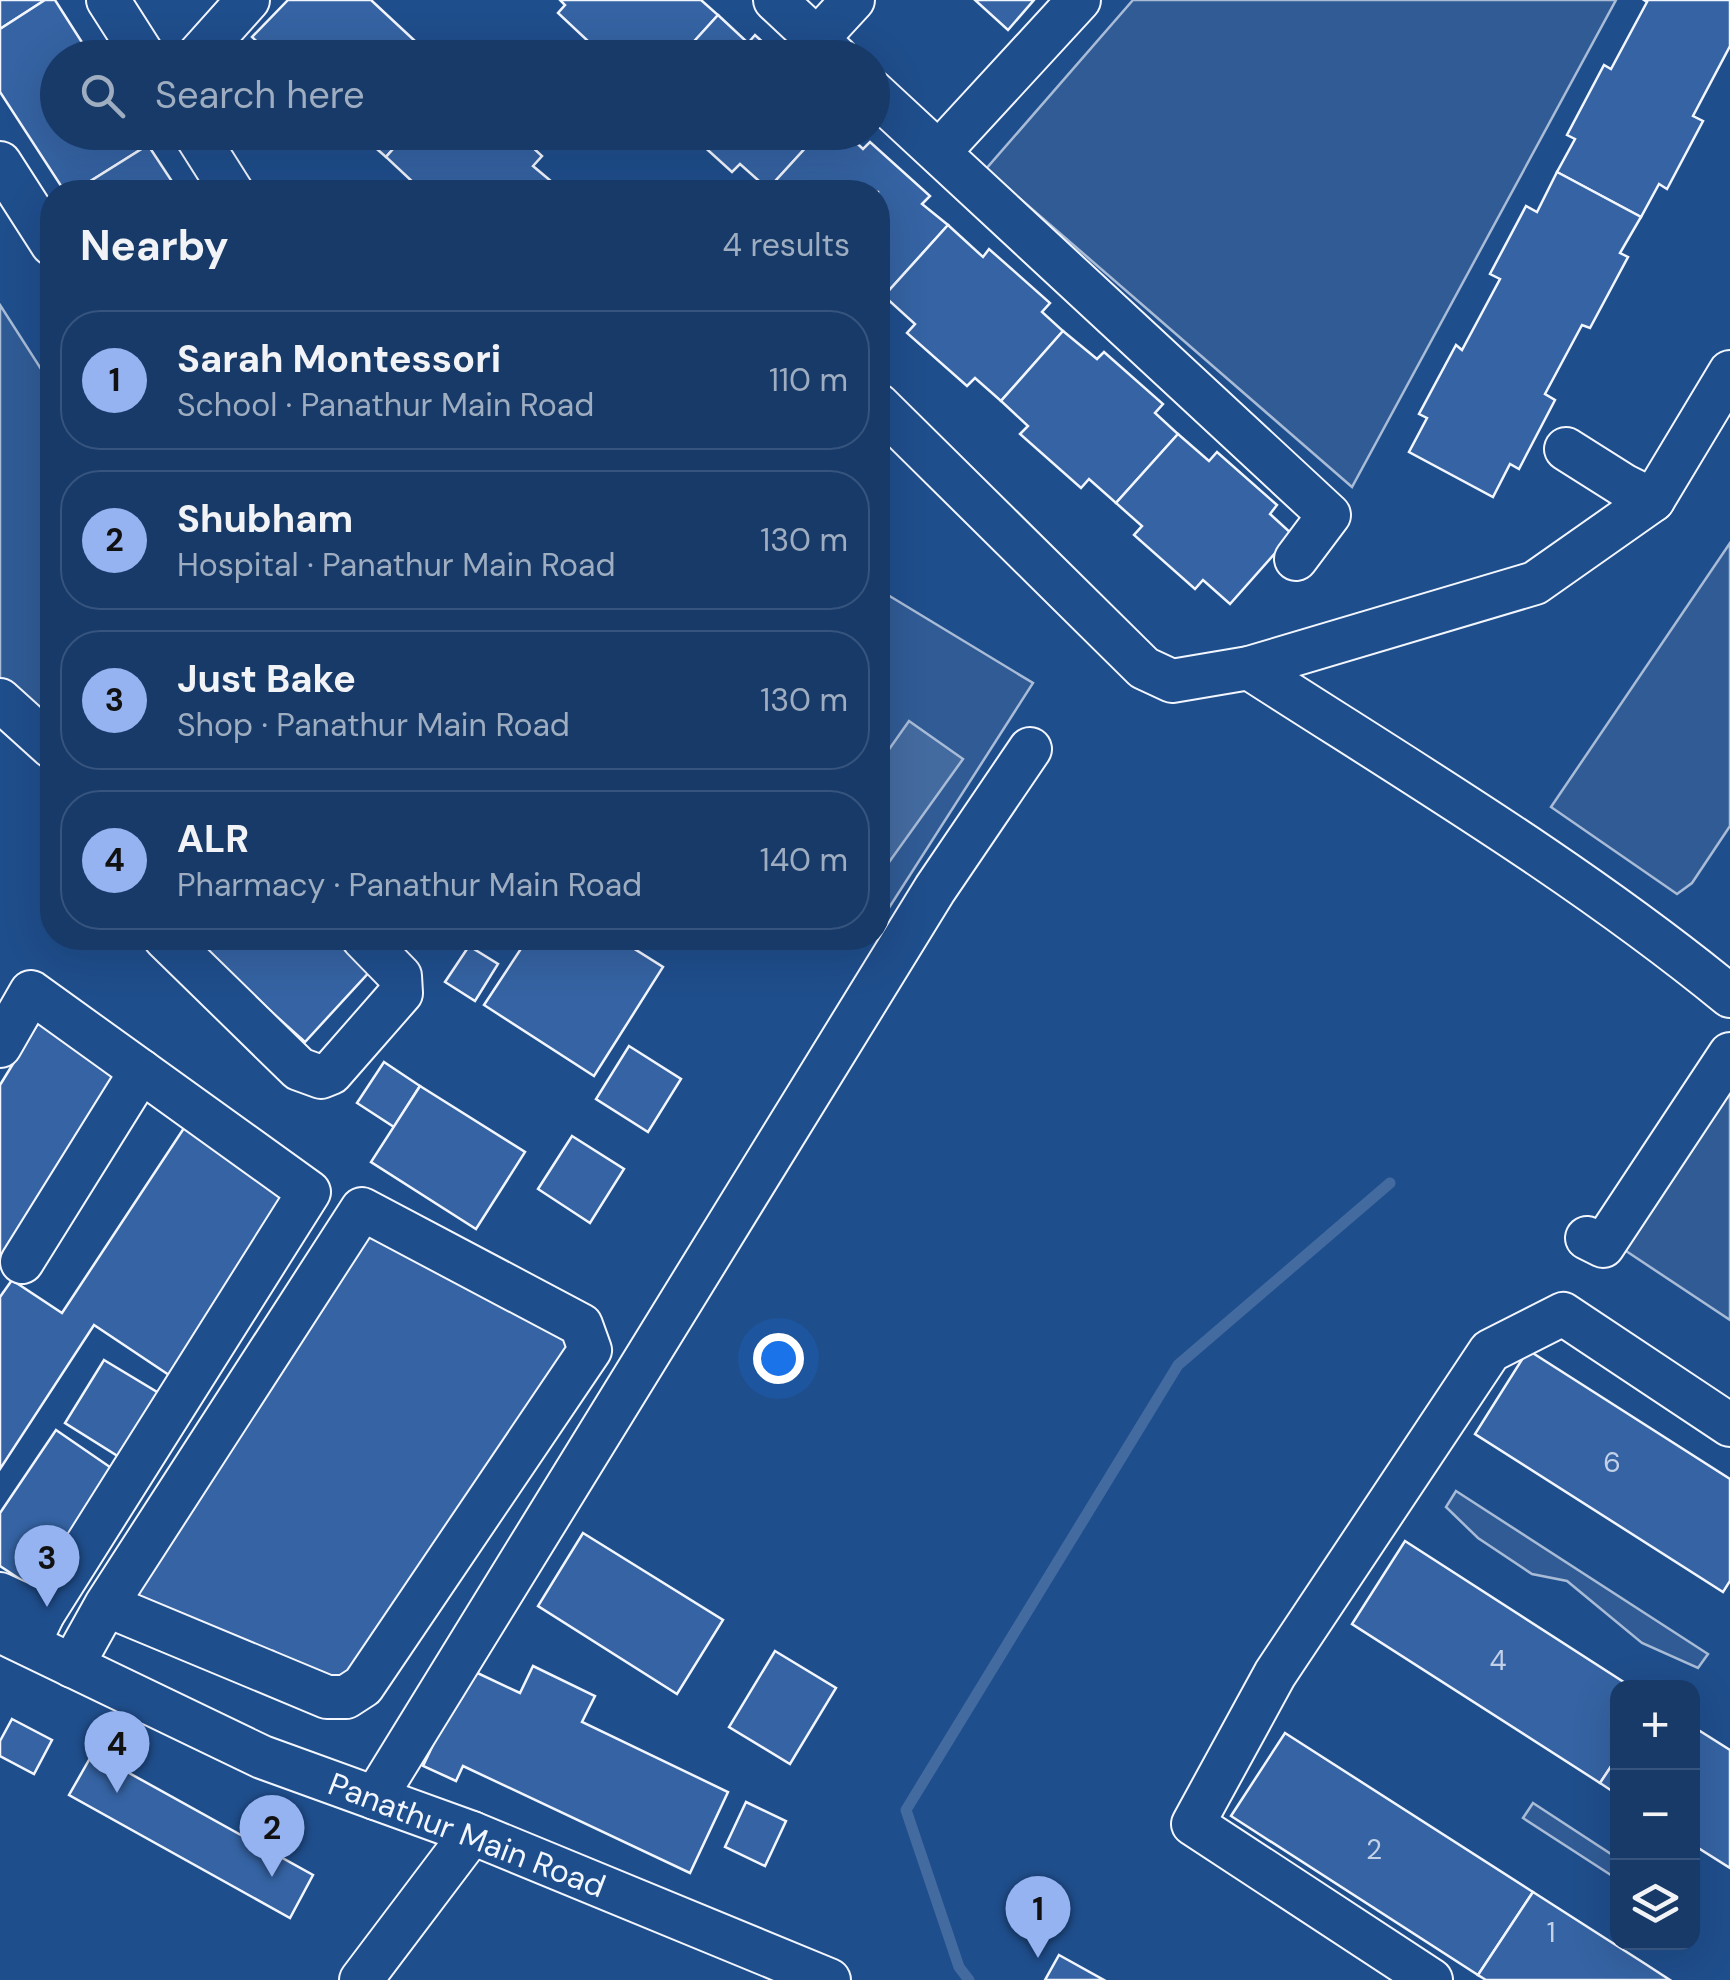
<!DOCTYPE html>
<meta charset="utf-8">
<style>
body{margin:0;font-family:"DM Sans",sans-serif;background:#20416f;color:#f1f3f6}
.controls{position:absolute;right:30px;bottom:30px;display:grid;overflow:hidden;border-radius:20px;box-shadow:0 10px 40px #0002}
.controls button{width:90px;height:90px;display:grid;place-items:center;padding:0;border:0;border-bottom:2px solid #36547d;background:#173a69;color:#f1f3f6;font:50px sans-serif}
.you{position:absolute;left:778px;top:1358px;width:35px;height:35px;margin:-25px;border:8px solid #fff;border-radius:50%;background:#1a73e8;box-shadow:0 0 0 15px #1a73e833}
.badge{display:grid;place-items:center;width:65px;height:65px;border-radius:50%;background:#95b2f1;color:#111;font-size:32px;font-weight:700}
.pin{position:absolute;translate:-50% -82px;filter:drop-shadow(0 2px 5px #0008)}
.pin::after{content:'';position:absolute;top:52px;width:35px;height:30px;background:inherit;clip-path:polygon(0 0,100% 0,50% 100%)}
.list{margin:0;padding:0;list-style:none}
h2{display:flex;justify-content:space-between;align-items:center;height:130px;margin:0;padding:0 40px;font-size:42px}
h2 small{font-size:32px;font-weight:400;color:#9eadc0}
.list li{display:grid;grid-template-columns:65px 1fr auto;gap:30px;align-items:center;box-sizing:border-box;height:140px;margin:0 20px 20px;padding:0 20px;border:2px solid #36547d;border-radius:40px}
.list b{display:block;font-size:38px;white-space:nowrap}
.list p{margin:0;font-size:32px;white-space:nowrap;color:#9eadc0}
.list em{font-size:32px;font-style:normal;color:#9eadc0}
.icon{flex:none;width:55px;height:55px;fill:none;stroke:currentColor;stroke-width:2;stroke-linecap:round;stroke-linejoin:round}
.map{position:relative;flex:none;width:1730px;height:1980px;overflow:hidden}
.search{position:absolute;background:#173a69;box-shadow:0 10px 40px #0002;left:40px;top:40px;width:850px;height:110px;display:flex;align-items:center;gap:25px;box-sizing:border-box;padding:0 35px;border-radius:55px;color:#9eadc0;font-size:38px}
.panel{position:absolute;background:#173a69;box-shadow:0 10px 40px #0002;left:40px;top:180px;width:850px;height:770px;border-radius:40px}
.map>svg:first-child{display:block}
.green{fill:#305b95;stroke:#a8bbd7;stroke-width:2.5}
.water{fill:#446ba0;stroke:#a8bbd7;stroke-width:2.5}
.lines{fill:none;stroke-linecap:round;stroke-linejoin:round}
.stream{stroke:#446ba0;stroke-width:11}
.building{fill:#3563a3;stroke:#f2f6ff;stroke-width:2.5}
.minor-casing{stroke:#f2f6ff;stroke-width:46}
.minor{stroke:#1f4e8c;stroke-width:42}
.labels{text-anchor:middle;stroke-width:8;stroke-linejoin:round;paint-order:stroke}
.number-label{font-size:28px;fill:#c3d1e8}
.street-label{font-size:32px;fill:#f2f6ff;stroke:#1f4e8c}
</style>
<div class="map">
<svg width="1730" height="1980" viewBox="0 0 1730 1980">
<rect width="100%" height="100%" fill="#1f4e8c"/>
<!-- green -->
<g class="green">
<path d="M1133 0H1616L1352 487 986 169Z"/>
<path d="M0 305 52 386V734L0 687Z"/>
<path d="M1730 543V826L1692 883 1677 894 1551 807Z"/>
<path d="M878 589 1033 683 878 925Z"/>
<path d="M1730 1078V1320L1620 1247Z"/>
<path d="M1456 1491 1708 1654 1698 1668 1642 1643 1567 1581 1532 1574 1478 1538 1446 1507Z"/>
<path d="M1533 1803 1617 1858V1879L1523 1818Z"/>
</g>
<!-- water -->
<path class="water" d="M909 721 963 759 882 872 878 869V765Z"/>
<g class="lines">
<!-- stream -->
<path class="stream" d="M969 1980 959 1967 906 1810 1178 1365 1390 1183"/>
</g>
<!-- building -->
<g class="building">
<path d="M0 0H45L0 29Z"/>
<path d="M45 0H55L92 58H58V132H140L148 145 73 192H65L0 92V29Z"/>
<path d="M288 0H371L430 55 428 58H275L252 37Z"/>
<path d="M560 0H701L718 15 679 58H606L558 13 565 5Z"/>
<path d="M975 0H1034L1008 30Z"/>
<path d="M1644 0H1730V46L1693 116 1703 121 1667 189 1659 184 1641 217 1557 172 1575 139 1567 135 1604 65 1611 69 1647 2Z"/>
<path d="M718 15 748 43 755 35 780 58H679Z"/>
<path d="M344 132H408L386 157 362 136 355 142Z"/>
<path d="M408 132H516L542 156 533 166 564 192H407L415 184 386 157Z"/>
<path d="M688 132H820L768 189 740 164 732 172Z"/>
<path d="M820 132H845L863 149 870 142 930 196 922 204 948 225 884 296 878 290V192H771L768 189Z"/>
<path d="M148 145 179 192H73Z"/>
<path d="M1557 172 1641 217 1620 253 1628 257 1590 328 1582 325 1545 394 1555 400 1519 469 1510 464 1493 497 1409 452 1427 418 1419 414 1456 345 1462 350 1500 279 1490 274 1526 206 1537 212Z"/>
<path d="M948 225 983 257 989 249 1050 303 1042 312 1063 331 1001 401 975 378 967 386 907 333 915 324 884 296Z"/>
<path d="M1063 331 1097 359 1104 352 1163 404 1155 413 1178 434 1116 503 1089 479 1081 488 1020 434 1028 426 1001 401Z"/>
<path d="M1178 434 1209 461 1217 452 1277 505 1270 514 1292 534 1230 604 1203 580 1195 589 1134 535 1142 526 1116 503Z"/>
<path d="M189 938H339L373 968 305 1042Z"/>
<path d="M528 938H617L663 967 594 1076 484 1005Z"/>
<path d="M469 946 498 964 475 1001 445 982Z"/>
<path d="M40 1020 119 1070 0 1265V1085Z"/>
<path d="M629 1046 681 1079 648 1132 596 1099Z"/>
<path d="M384 1062 420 1086 394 1127 357 1103Z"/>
<path d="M420 1086 525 1152 476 1229 371 1162Z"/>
<path d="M188 1122 291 1189 169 1375 94 1325 0 1469V1297L12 1280 62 1313Z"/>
<path d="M572 1136 624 1169 590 1223 538 1189Z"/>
<path d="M372 1218 580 1349 347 1683 333 1688 273 1651 262 1667 126 1597Z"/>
<path d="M1528 1350 1730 1479V1581L1723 1592 1475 1434Z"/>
<path d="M104 1360 172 1401 132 1465 65 1423Z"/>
<path d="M56 1430 123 1476 44 1595 0 1566V1513Z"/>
<path d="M583 1533 723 1620 677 1694 538 1606Z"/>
<path d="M1405 1541 1633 1688H1618V1756L1600 1783 1352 1624Z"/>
<path d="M775 1651 836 1688 790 1764 729 1727Z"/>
<path d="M533 1666 595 1696 582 1722 728 1792 690 1873 463 1766 456 1781 423 1766 469 1669 520 1693Z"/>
<path d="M12 1719 52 1740 34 1774 0 1756V1741Z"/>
<path d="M1692 1726 1730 1750V1868L1692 1844Z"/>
<path d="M1285 1733 1533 1892 1478 1975 1231 1816Z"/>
<path d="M93 1753 313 1875 290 1918 69 1795Z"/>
<path d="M1618 1756V1795L1600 1783Z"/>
<path d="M746 1802 786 1821 765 1866 725 1847Z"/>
<path d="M1533 1892 1647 1965 1670 1980H1486L1478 1975Z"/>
<path d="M1059 1955 1104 1980H1045Z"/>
</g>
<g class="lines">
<!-- minor casing -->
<g class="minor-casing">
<g id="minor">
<path d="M108 0 145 58"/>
<path d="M775 0 837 58"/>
<path d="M817 39 853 0"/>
<path d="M196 58 248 0"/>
<path d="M872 91 1329 515 1296 559"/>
<path d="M194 132 232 192"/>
<path d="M939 152 1079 0"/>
<path d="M0 163 52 244"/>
<path d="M878 405 1144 668 1172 681 1249 668 1535 583 1653 500 1730 372"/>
<path d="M1566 449 1623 485 1653 500"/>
<path d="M1249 668C1412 773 1580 873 1730 996"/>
<path d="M0 700 52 747"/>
<path d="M165 938 299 1069 321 1077 331 1073 401 993 400 976 363 938"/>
<path d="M0 1046 31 992 309 1192 43 1614 29 1643"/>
<path d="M1587 1238 1603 1246 1730 1054"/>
<path d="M22 1262 141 1071"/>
<path d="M0 1594 43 1614"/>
<path d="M0 1631 262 1757 472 1833 829 1980"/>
<path d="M72 1666 106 1605 362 1209 581 1325 590 1350 363 1686 346 1697H327L106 1605"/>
<path d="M375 1798 935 889 1030 749"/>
<path d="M361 1980 472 1833"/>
<path d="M1431 1980 1193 1824 1275 1674 1490 1351 1563 1314 1730 1425"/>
</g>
</g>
<!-- minor -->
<use href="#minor" class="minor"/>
</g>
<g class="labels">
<!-- number labels -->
<g class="number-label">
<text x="1612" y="1472">6</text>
<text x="1498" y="1670">4</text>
<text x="1374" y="1859">2</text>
<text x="1551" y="1942">1</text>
</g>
<!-- street labels -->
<g class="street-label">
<text transform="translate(467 1835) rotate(21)" y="11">Panathur Main Road</text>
</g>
</g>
</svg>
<div class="controls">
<button>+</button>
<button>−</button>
<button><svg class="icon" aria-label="layers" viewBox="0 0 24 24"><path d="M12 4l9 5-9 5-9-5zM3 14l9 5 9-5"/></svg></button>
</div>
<div class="you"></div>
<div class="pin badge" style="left:1038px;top:1958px">1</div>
<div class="pin badge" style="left:272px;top:1877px">2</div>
<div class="pin badge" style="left:47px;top:1607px">3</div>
<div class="pin badge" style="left:117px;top:1793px">4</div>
<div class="search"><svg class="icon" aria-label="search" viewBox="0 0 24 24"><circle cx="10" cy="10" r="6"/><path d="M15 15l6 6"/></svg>Search here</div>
<section class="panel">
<h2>Nearby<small>4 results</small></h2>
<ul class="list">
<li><span class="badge">1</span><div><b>Sarah Montessori</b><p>School · Panathur Main Road</p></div><em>110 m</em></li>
<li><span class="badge">2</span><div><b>Shubham</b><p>Hospital · Panathur Main Road</p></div><em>130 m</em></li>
<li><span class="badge">3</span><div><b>Just Bake</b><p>Shop · Panathur Main Road</p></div><em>130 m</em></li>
<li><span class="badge">4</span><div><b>ALR</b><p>Pharmacy · Panathur Main Road</p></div><em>140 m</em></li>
</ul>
</section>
</div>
